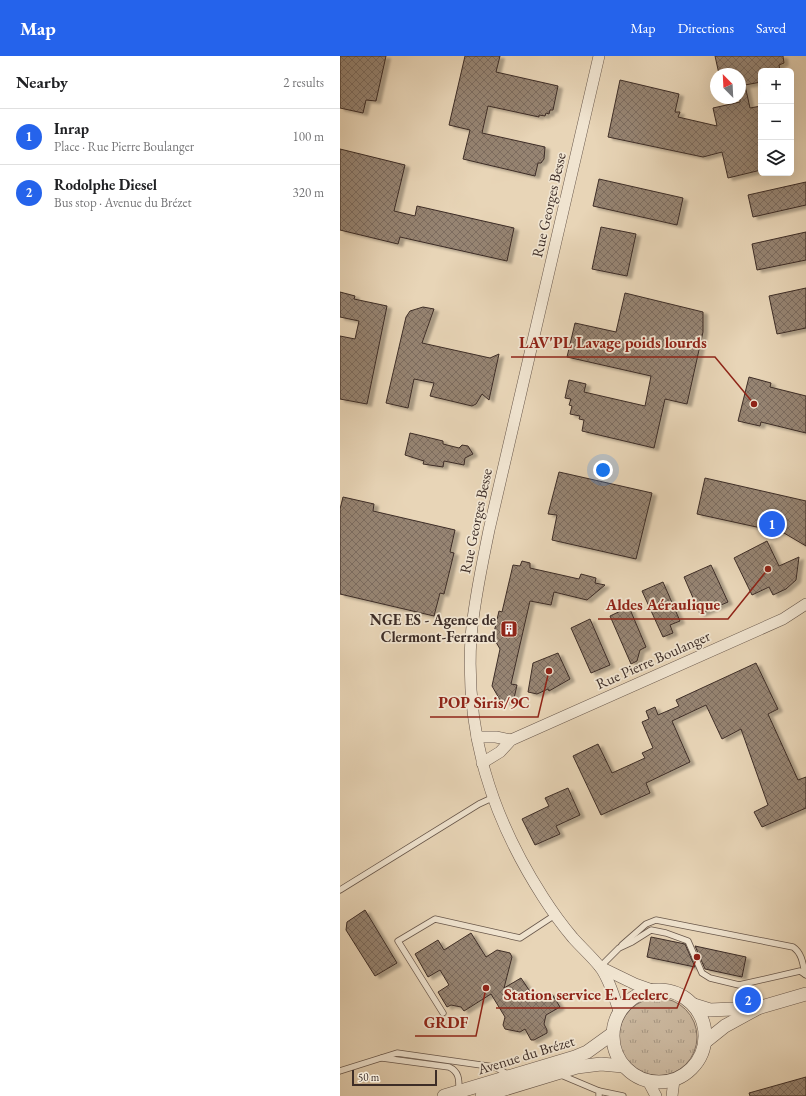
<!DOCTYPE html>
<meta charset="utf-8">
<style>
body{margin:0;font-family:"EB Garamond",serif;background:#f6f6f6;color:#202124}
.controls{position:absolute;right:12px;top:12px;display:grid;overflow:hidden;border-radius:6px;box-shadow:0 4px 16px #0002}
.controls button{width:36px;height:36px;display:grid;place-items:center;padding:0;border:0;border-bottom:1px solid #e0e0e0;background:#fff;color:#202124;font:20px sans-serif}
.compass{position:absolute;left:370px;top:12px;width:36px;height:36px;border-radius:50%;background:#fff;box-shadow:0 4px 16px #0002;rotate:336deg}
.scale{position:absolute;left:12px;bottom:10px;width:85px;box-sizing:border-box;padding-left:4px;border:2px solid #3d2d27;border-top:0;font-size:11px;line-height:14px;white-space:nowrap;color:#3d2d27;-webkit-text-stroke:3px #f0e4d0;paint-order:stroke}
.you{position:absolute;left:263px;top:414px;width:14px;height:14px;margin:-10px;border:3px solid #fff;border-radius:50%;background:#1a73e8;box-shadow:0 0 0 6px #1a73e833}
.badge{display:grid;place-items:center;width:26px;height:26px;border-radius:50%;background:#2563eb;color:#fff;font-size:13px;font-weight:700}
.pin{position:absolute;translate:-50% -50%;border:2px solid #fff;box-shadow:0 1px 4px #0006}
.list{margin:0;padding:0;list-style:none}
h2{display:flex;justify-content:space-between;align-items:center;height:52px;margin:0;padding:0 16px;font-size:17px}
h2 small{font-size:13px;font-weight:400;color:#757577}
.list li{display:grid;grid-template-columns:26px 1fr auto;gap:12px;align-items:center;box-sizing:border-box;height:56px;padding:0 16px;border-top:1px solid #e0e0e0}
.list b{display:block;font-size:15px;white-space:nowrap}
.list p{margin:0;font-size:13px;white-space:nowrap;color:#757577}
.list em{font-size:13px;font-style:normal;color:#757577}
.icon{flex:none;width:22px;height:22px;fill:none;stroke:currentColor;stroke-width:2;stroke-linecap:round;stroke-linejoin:round}
.map{position:relative;flex:none;width:466px;height:1040px;overflow:hidden}
header{display:flex;align-items:center;gap:24px;box-sizing:border-box;height:56px;padding:0 20px;background:#2563eb;color:#fff}
header strong{font-size:19px}
nav{display:flex;gap:22px;margin-inline-start:auto;font-size:14px}
main{display:flex}
aside{flex:1;background:#fff}
.map>svg:first-child{display:block}
.grass{fill:url(#grass-tufts);stroke:#847263}
.building{fill:url(#building-cross-hatch);stroke:#3d2d27;filter:url(#shadow)}
.lines{fill:none;stroke-linecap:round;stroke-linejoin:round}
.service-casing{stroke:#68574b;stroke-width:7}
.minor-casing{stroke:#68574b;stroke-width:12}
.tertiary-casing{stroke:#68574b;stroke-width:14}
.service{stroke:#f0e4d0;stroke-width:5.5}
.minor{stroke:#f0e4d0;stroke-width:11}
.tertiary{stroke:#f0e4d0;stroke-width:13}
.labels{text-anchor:middle;stroke-width:3.5;stroke-linejoin:round;paint-order:stroke}
.street-label{font-size:15px;fill:#3d2d27;stroke:#f0e4d0}
.poi-label{font-size:15px;font-weight:bold;fill:#3d2d27;stroke:#f0e4d0;text-anchor:end}
.leader{fill:none;stroke:#8f2418;stroke-width:1.5}
.callout-dot{fill:#8f2418;stroke:#f0e4d0;stroke-width:1.5}
.callout-label{font-size:16px;text-anchor:middle;font-weight:bold;fill:#8f2418;stroke:#f0e4d0;stroke-width:3.5;stroke-linejoin:round;paint-order:stroke}
</style>
<header>
<strong>Map</strong>
<nav><a>Map</a><a>Directions</a><a>Saved</a></nav>
</header>
<main>
<aside>
<h2>Nearby<small>2 results</small></h2>
<ul class="list">
<li><span class="badge">1</span><div><b>Inrap</b><p>Place · Rue Pierre Boulanger</p></div><em>100 m</em></li>
<li><span class="badge">2</span><div><b>Rodolphe Diesel</b><p>Bus stop · Avenue du Brézet</p></div><em>320 m</em></li>
</ul>
</aside>
<div class="map">
<svg width="466" height="1040" viewBox="0 0 466 1040">
<defs>
<pattern id="grass-tufts" width="24" height="20" patternUnits="userSpaceOnUse"><rect width="24" height="20" fill="#cbb89f"/><path d="M3 7l-1-3M5 7V3M7 7l1-3M15 17l-1-3M17 17v-4M19 17l1-3" fill="none" stroke="#a69682"/></pattern>
<pattern id="building-cross-hatch" width="8" height="8" patternUnits="userSpaceOnUse"><rect width="8" height="8" fill="#968472"/><path d="M0 0l8 8M0 8l8-8" fill="none" stroke="#7c6c5e"/></pattern>
<filter id="shadow"><feDropShadow dx="4.5" dy="2.5" stdDeviation="1" flood-color="#0004"/></filter>
</defs>
<rect width="100%" height="100%" fill="#e8d5b7"/>
<filter id="stains"><feTurbulence type="fractalNoise" baseFrequency=".005" numOctaves="4"/><feColorMatrix values="0 0 0 0 .2 0 0 0 0 .09 0 0 0 0 .02 0 0 0 .5 -.17"/></filter>
<radialGradient id="worn" r=".72"><stop offset=".6" stop-color="#630" stop-opacity="0"/><stop offset="1" stop-color="#630" stop-opacity=".3"/></radialGradient>
<!-- grass -->
<circle class="grass" cx="318" cy="981" r="39"/>
<!-- building -->
<g class="building">
<path d="M0 0H46L36 45 26 44 23 57 0 52Z"/>
<path d="M125 0H160L156 16 218 30 213 54H210L209 58 206 57 205 60 199 59V61L148 50 142 77 205 91 204 103 201 107H198L195 120 123 103 130 74 109 69Z"/>
<path d="M375 0H443L444 7 439 9 440 15H421V26L405 29 410 52 421 50V92L419 93 421 114 388 122 382 96 363 101 268 81 280 24 339 38 335 56H340L338 61 377 70 373 52 400 46V18H379Z"/>
<path d="M0 93 65 109 54 155 75 160 77 150 174 172 167 205 60 181 58 188 0 174Z"/>
<path d="M259 123 343 142 337 169 253 150Z"/>
<path d="M466 126V149L413 161 408 139Z"/>
<path d="M261 171 296 178 287 220 252 213Z"/>
<path d="M466 176V204L417 214 412 188Z"/>
<path d="M466 232V272L437 278 429 240Z"/>
<path d="M0 236 15 240 14 243 47 250 27 348 0 343V280L15 283 19 265 0 261Z"/>
<path d="M285 237 363 256V276L347 348 325 343 314 392 242 375 244 364 239 363 240 360 230 358 232 350 229 349 231 343 225 342 229 324 246 328 244 336 305 350 311 320 227 301 235 267 276 276Z"/>
<path d="M83 251 94 253 82 287 150 302 159 298 149 344 142 338 136 348 132 350 90 340 94 327 74 323 68 352 46 347 66 261 70 255Z"/>
<path d="M409 321 431 327 430 331 466 340V377L421 366 420 370 398 365Z"/>
<path d="M70 377 103 385V388L119 392 122 389 128 390 133 398 125 402 124 409 104 405 103 411 83 408 84 405 65 399Z"/>
<path d="M219 416 312 437 296 503 212 484 217 459 208 458Z"/>
<path d="M365 422 466 445V490L444 477 357 458Z"/>
<path d="M3 441 34 448 33 455 115 474 110 496 114 497 104 538 100 537 94 560 0 538V453Z"/>
<path d="M427 485 439 510 459 501 456 524 446 533 433 539 429 531 412 539 394 502Z"/>
<path d="M182 505 190 507V512L239 523 241 518 256 522 255 527 265 529 247 544 214 536 211 549 190 545 171 628 177 629 173 647 160 644 152 630 160 593 156 586 152 585 159 555 162 556 173 509 180 510Z"/>
<path d="M371 509 388 546 360 558 344 521Z"/>
<path d="M323 526 340 565 330 569 333 577 323 581 302 535Z"/>
<path d="M289 551 306 591 300 594 297 605 291 608 270 560Z"/>
<path d="M250 563 270 609 251 617 231 572Z"/>
<path d="M218 597 230 623 209 635 208 633 197 638 188 636 193 607Z"/>
<path d="M416 607 438 653 428 658 458 724 466 721V752L422 771 414 756 428 749 401 673 382 683 366 649 332 665 350 706 306 727 310 737 261 759 233 700 258 688 272 717 305 702 302 697 313 692 302 666 309 663 306 655 315 651 318 659 339 650 336 644Z"/>
<path d="M228 732 240 759 216 770 220 778 195 789 182 763 209 750 205 742Z"/>
<path d="M25 854 57 907 35 920 6 874 7 866Z"/>
<path d="M131 877 146 901 157 894 170 897 172 901 164 932 181 922 191 937 203 940 208 937 212 938 220 951 206 959 204 968 207 974V977L194 984H191L185 973 180 976 165 973 163 969 165 961 151 938 124 955 121 951 111 949 107 951 98 936 109 929 100 914 88 921 75 898 98 884 104 894Z"/>
<path d="M311 881 345 888 355 911 307 901Z"/>
<path d="M355 890 406 901 402 921 365 913Z"/>
<path d="M466 1021V1040H410L409 1037Z"/>
</g>
<g class="lines">
<!-- service casing -->
<g class="service-casing">
<g id="service">
<path d="M0 834 139 748 152 742"/>
<path d="M282 889 306 868 316 864 453 891C462 897 463 908 465 918"/>
<path d="M260 911 279 892 292 886 311 874 326 877 348 885 362 917 370 922 399 929 460 915 466 919"/>
<path d="M103 957 58 885 95 863 180 882 215 859"/>
<path d="M42 1002 109 1011C120 1016 119 1025 119 1036"/>
<path d="M0 1015 57 997 155 1011 169 1019"/>
<path d="M221 1019 259 1035V1040"/>
<path d="M259 1035 283 1040"/>
</g>
</g>
<!-- minor casing -->
<g class="minor-casing">
<g id="minor">
<path d="M259 0 149 474C142 509 134 545 131 581 125 677 151 760 203 841 212 855 222 869 233 882 242 892 252 901 260 911 269 923 274 940 279 955"/>
<path d="M137 681H156L171 684"/>
<path d="M142 707 160 696 171 684 443 563 466 548"/>
<path d="M260 911 295 928 312 934"/>
<path d="M308 1025 316 1040"/>
<path d="M332 1040 334 1024"/>
</g>
</g>
<!-- tertiary casing -->
<g class="tertiary-casing">
<g id="tertiary">
<circle cx="319" cy="980" r="46"/>
<path d="M354 949 370 954 415 952"/>
<path d="M365 986 385 970 418 952 466 938"/>
<path d="M104 1040 235 1001 247 996 272 978"/>
<path d="M142 1040 237 1011 261 1008 283 1010"/>
</g>
</g>
<!-- service -->
<use href="#service" class="service"/>
<!-- minor -->
<use href="#minor" class="minor"/>
<!-- tertiary -->
<use href="#tertiary" class="tertiary"/>
</g>
<!-- icons -->
<defs>
<g id="building-square" transform="scale(0.9)"><rect x="-9" y="-9" width="18" height="18" rx="4" fill="#8f2418" stroke="#f0e4d0"/><path d="M-4-6H4V6H1V3H-1V6H-4ZM-2.5-4.3h1.7v1.8h-1.7ZM.8-4.3h1.7v1.8H.8ZM-2.5-1h1.7V.8h-1.7ZM.8-1h1.7V.8H.8Z" fill="#fff"/></g>
</defs>
<g fill-rule="evenodd">
<use href="#building-square" x="169" y="573"/>
</g>
<g class="labels">
<!-- street labels -->
<g class="street-label">
<text transform="translate(209 149) rotate(-77)" y="5">Rue Georges Besse</text>
<text transform="translate(136 465) rotate(-78)" y="5">Rue Georges Besse</text>
<text transform="translate(313 604) rotate(-24)" y="5">Rue Pierre Boulanger</text>
<text transform="translate(186 999) rotate(-17)" y="5">Avenue du Brézet</text>
</g>
<!-- poi labels -->
<g class="poi-label">
<text x="156" y="569">NGE ES - Agence de<tspan x="156" dy="17">Clermont-Ferrand</tspan></text>
</g>
</g>
<!-- callouts -->
<path class="leader" d="M414 348L375 301H171M428 513L388 563H258M209 615L198 661H90M357 901L337 952H156M146 932L136 980H75"/>
<g class="callout-dot">
<circle cx="414" cy="348" r="4"/>
<circle cx="428" cy="513" r="4"/>
<circle cx="209" cy="615" r="4"/>
<circle cx="357" cy="901" r="4"/>
<circle cx="146" cy="932" r="4"/>
</g>
<g class="callout-label">
<text x="273" y="292">LAV'PL Lavage poids lourds</text>
<text x="323" y="554">Aldes Aéraulique</text>
<text x="144" y="652">POP Siris/9C</text>
<text x="246" y="944">Station service E. Leclerc</text>
<text x="106" y="972">GRDF</text>
</g>
<rect width="100%" height="100%" filter="url(#stains)"/>
<rect width="100%" height="100%" fill="url(#worn)"/>
</svg>
<div class="controls">
<button>+</button>
<button>−</button>
<button><svg class="icon" aria-label="layers" viewBox="0 0 24 24"><path d="M12 4l9 5-9 5-9-5zM3 14l9 5 9-5"/></svg></button>
</div>
<svg class="compass" viewBox="-18 -18 36 36"><path d="M0-13l5 13h-10z" fill="#e53935"/><path d="M0 13l5-13h-10z" fill="#757577"/></svg>
<div class="scale">50 m</div>
<div class="you"></div>
<div class="pin badge" style="left:432px;top:468px">1</div>
<div class="pin badge" style="left:408px;top:944px">2</div>
</div>
</main>
